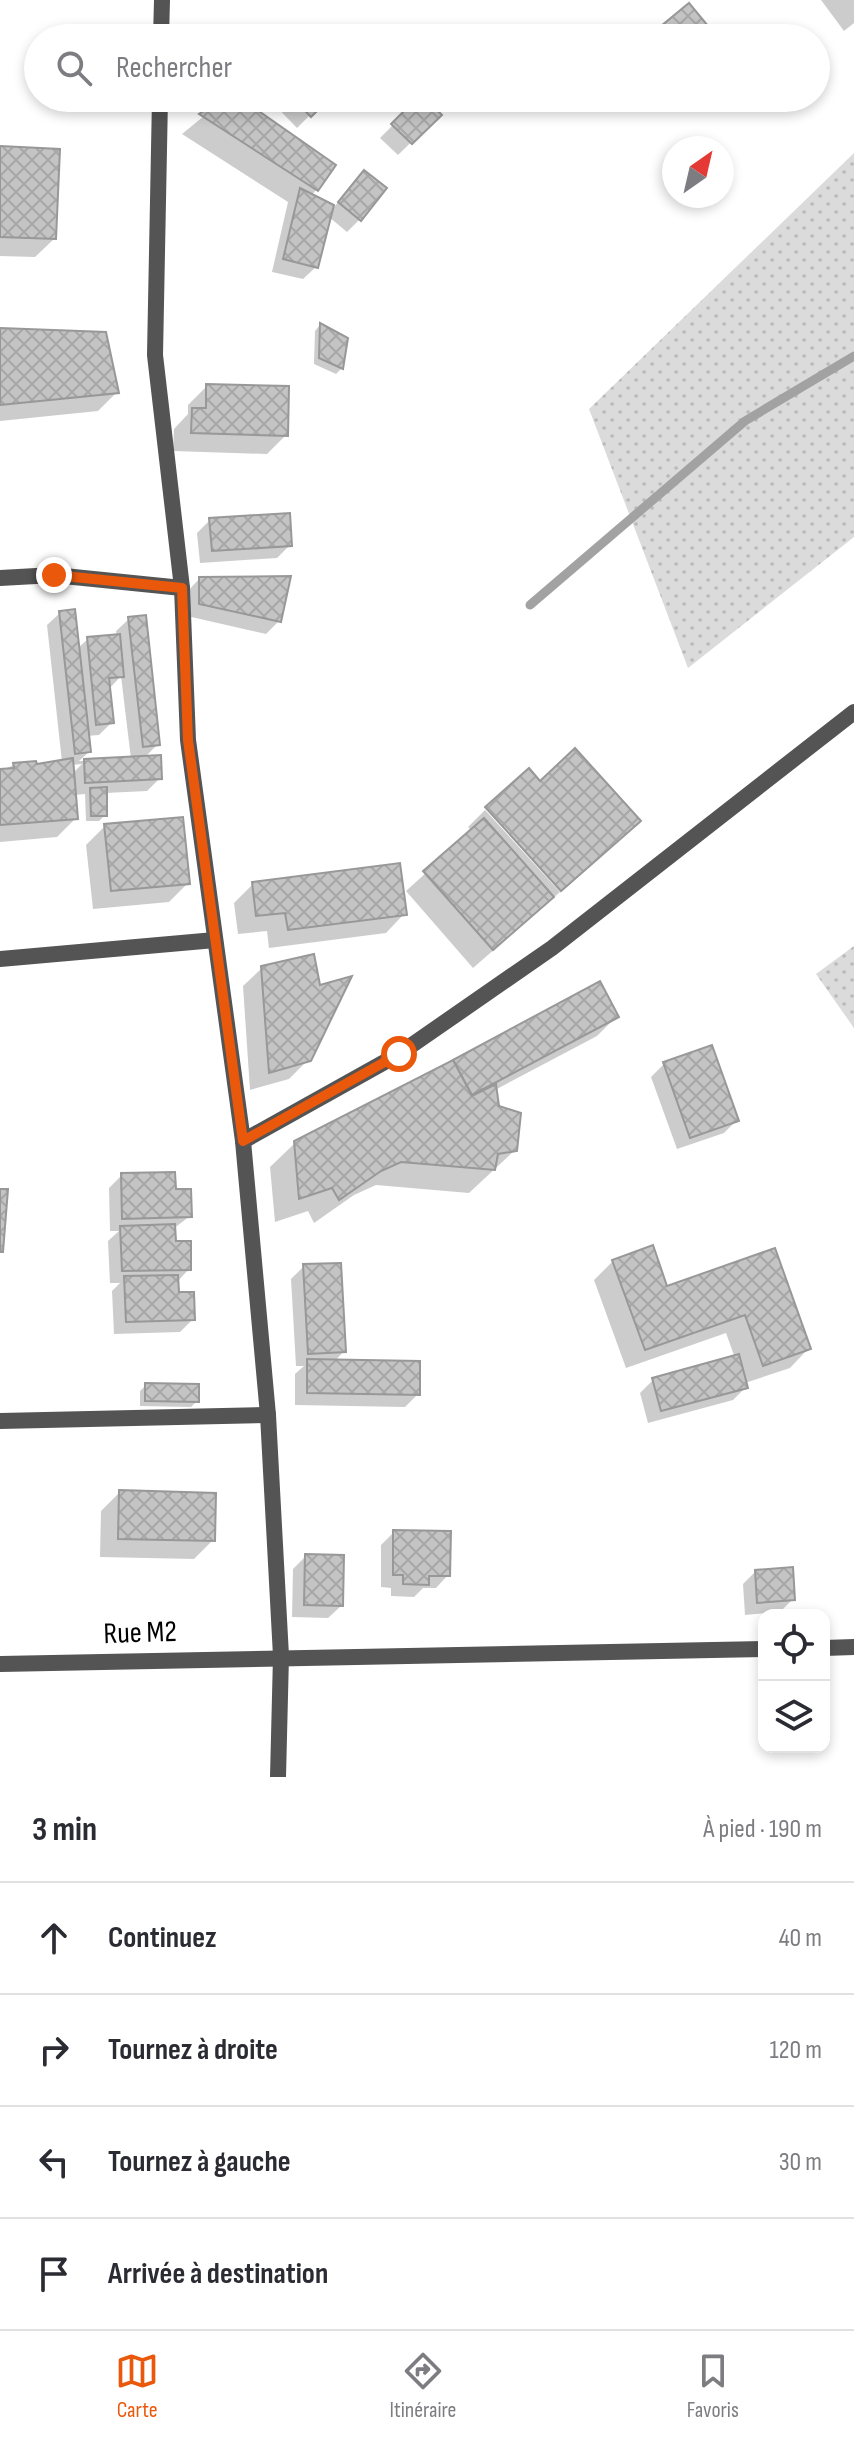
<!DOCTYPE html>
<html lang="fr">
<meta charset="utf-8">
<style>
body{margin:0;font-family:"Sofia Sans Condensed",sans-serif;background:#f7f7f7;color:#2b2b33}
.controls{position:absolute;right:24px;bottom:24px;display:grid;overflow:hidden;border-radius:16px;box-shadow:0 4px 12px #0003}
.controls button{width:72px;height:72px;display:grid;place-items:center;padding:0;border:0;border-bottom:2px solid #e1e1e2;background:#fff;color:#2b2b33;font:40px sans-serif}
.compass{position:absolute;left:662px;top:136px;width:72px;height:72px;border-radius:50%;background:#fff;box-shadow:0 4px 12px #0003;rotate:34deg}
.stop{position:absolute;width:24px;height:24px;margin:-18px;border:6px solid #ea580c;border-radius:50%;background:#fff}
.stop.end{background:#ea580c;border-color:#fff;box-shadow:0 2px 8px #0008}
.list{margin:0;padding:0;list-style:none}
h2{display:flex;justify-content:space-between;align-items:center;height:104px;margin:0;padding:0 32px;font-size:34px}
h2 small{font-size:26px;font-weight:400;color:#7c7c81}
.list li{display:grid;grid-template-columns:52px 1fr auto;gap:24px;align-items:center;box-sizing:border-box;height:112px;padding:0 32px;border-top:2px solid #e1e1e2}
.list b{display:block;font-size:30px;white-space:nowrap}
.list em{font-size:26px;font-style:normal;color:#7c7c81}
.icon{flex:none;width:44px;height:44px;fill:none;stroke:currentColor;stroke-width:2;stroke-linecap:round;stroke-linejoin:round}
.map{position:relative;flex:none;width:854px;height:1777px;overflow:hidden}
.search{position:absolute;background:#fff;box-shadow:0 4px 12px #0003;left:24px;right:24px;top:24px;height:88px;display:flex;align-items:center;gap:20px;box-sizing:border-box;padding:0 28px;border-radius:44px;color:#7c7c81;font-size:30px}
.sheet{height:552px;background:#fff}
nav{display:flex;justify-content:space-around;align-items:center;box-sizing:border-box;height:112px;border-top:2px solid #e1e1e2;background:#fff;font-size:22px;color:#7c7c81}
nav a{display:grid;justify-items:center;gap:4px}
nav .on{color:#ea580c}
.map>svg:first-child{display:block}
.grass{fill:url(#grass-dots)}
.shadow{fill:#0003;fill-rule:evenodd}
.lines{fill:none;stroke-linecap:round;stroke-linejoin:round}
.stream{stroke:#a2a2a2;stroke-width:9}
.building{fill:url(#building-cross-hatch);stroke:#989898;stroke-width:2}
.minor{stroke:#545454;stroke-width:16}
.tertiary{stroke:#545454;stroke-width:16}
.route{stroke:#ea580c;stroke-width:10}
.labels{text-anchor:middle;stroke-width:7;stroke-linejoin:round;paint-order:stroke}
.street-label{font-size:30px;fill:#000;stroke:#fff}
</style>
<div class="map">
<svg width="854" height="1777" viewBox="0 0 854 1777">
<defs>
<pattern id="grass-dots" width="8" height="8" patternUnits="userSpaceOnUse" patternTransform="scale(2)"><rect width="8" height="8" fill="#dbdbdb"/><path d="M2 2h.1M6 6h.1" fill="none" stroke="#bababa" stroke-width="1.8" stroke-linecap="round"/></pattern>
<pattern id="building-cross-hatch" width="8" height="8" patternUnits="userSpaceOnUse" patternTransform="scale(2)"><rect width="8" height="8" fill="#c4c4c4"/><path d="M0 0l8 8M0 8l8-8" fill="none" stroke="#a7a7a7"/></pattern>
</defs>
<rect width="100%" height="100%" fill="#fff"/>
<!-- grass -->
<g class="grass">
<path d="M854 153V537L688 668 589 409Z"/>
<path d="M854 946V1028L816 974Z"/>
</g>
<!-- shadow -->
<g class="shadow">
<path d="M821 0H854V23L844 31Z"/>
<path d="M226 98H236L316 190 311 196 333 208 364 173 360 219 347 232 329 217 316 267 303 279 272 272 288 202 182 134Z"/>
<path d="M268 98H327L297 128Z"/>
<path d="M420 98 439 115 398 155 380 138Z"/>
<path d="M0 148 54 239 35 257 0 256Z"/>
<path d="M320 325 342 368 336 374 314 364 315 331Z"/>
<path d="M0 330 117 392 98 411 0 421Z"/>
<path d="M207 386 286 435 267 454 173 451 174 429 188 414V405Z"/>
<path d="M210 520 290 545 277 558 200 563 197 533Z"/>
<path d="M199 579 279 621 266 634 187 616V592Z"/>
<path d="M60 613 77 649 88 639 117 636 116 631 129 619 158 744 144 758 160 778 147 791 105 793V815L99 821H86L85 794 74 795 76 818 57 837 0 842V771L14 765 35 767 62 762 47 625ZM121 676 131 759 79 761 89 752 87 736 99 735 112 722 108 690ZM82 764 72 774 71 765Z"/>
<path d="M485 810 560 892 473 968 406 891 472 831 468 827Z"/>
<path d="M105 826 188 883 169 902 93 909 86 845Z"/>
<path d="M253 884 404 914 386 933 269 948 267 931 238 934 234 903Z"/>
<path d="M262 968 309 1059 289 1079 250 1090 243 986Z"/>
<path d="M616 1017 597 1036 495 1090 498 1107 515 1150 469 1193 376 1185 354 1195 314 1223 308 1211 275 1222 270 1167 295 1143 454 1061Z"/>
<path d="M664 1064 737 1120 724 1133 677 1149 651 1077Z"/>
<path d="M122 1175 174 1191 190 1216 173 1229 174 1243 189 1269 177 1282V1294L193 1319 180 1332 114 1334 112 1291 120 1283H110L108 1241 119 1231H110L109 1188Z"/>
<path d="M774 1251 808 1349 790 1368 745 1383 746 1387 733 1400 648 1423 640 1393 653 1380 735 1358 726 1333 626 1368 594 1280 613 1261 666 1289Z"/>
<path d="M304 1266 344 1351 334 1362 418 1394 405 1407 295 1405V1374L304 1366H296L291 1279Z"/>
<path d="M146 1385 197 1401 191 1407 140 1406V1391Z"/>
<path d="M120 1492 213 1540 194 1559 100 1557 101 1511Z"/>
<path d="M394 1532 448 1575 436 1588H423L414 1597 391 1596V1588L381 1587V1545Z"/>
<path d="M306 1556 341 1606 328 1618 292 1617 293 1569Z"/>
<path d="M755 1572 793 1599 780 1612 745 1615 743 1584Z"/>
</g>
<g class="lines">
<!-- stream -->
<path class="stream" d="M530 605 745 421 854 356"/>
</g>
<!-- building -->
<g class="building">
<path d="M689 3 718 38H660L655 31Z"/>
<path d="M223 98H240L336 165 318 191 199 114Z"/>
<path d="M293 98H330L311 117Z"/>
<path d="M417 98H425L442 115 412 144 391 124Z"/>
<path d="M0 146 60 149 56 239 0 237Z"/>
<path d="M364 170 387 188 361 221 338 202Z"/>
<path d="M300 188 334 205 318 268 283 259Z"/>
<path d="M320 323 348 338 343 369 319 358Z"/>
<path d="M0 328 106 332 119 393 0 405Z"/>
<path d="M206 384 289 386 288 436 191 433 192 408H206Z"/>
<path d="M290 513 292 546 212 551 209 518Z"/>
<path d="M291 576 281 622 199 604V577Z"/>
<path d="M75 609 91 752 75 754 59 611Z"/>
<path d="M146 615 160 745 143 747 128 617Z"/>
<path d="M120 634 124 677 109 678 114 723 96 725 87 637Z"/>
<path d="M575 748 641 821 561 891 485 807 529 768 540 781Z"/>
<path d="M161 755 162 779 85 783 84 759Z"/>
<path d="M73 758 78 819 0 825V769L14 768 13 763 36 761 37 764Z"/>
<path d="M107 787V816H91L90 788Z"/>
<path d="M183 817 190 884 111 891 104 824Z"/>
<path d="M484 818 554 897 493 950 423 871Z"/>
<path d="M400 863 407 915 288 930 285 913 256 916 252 882Z"/>
<path d="M314 954 320 985 352 976 311 1061 269 1073 261 966Z"/>
<path d="M600 981 619 1017 472 1095 453 1060Z"/>
<path d="M712 1045 739 1121 690 1138 663 1062Z"/>
<path d="M453 1060 472 1096 496 1084 499 1106 521 1113 517 1151 498 1154 495 1170 401 1162 381 1171 339 1200 332 1188 299 1199 294 1141Z"/>
<path d="M175 1172 176 1189H191L192 1217 122 1219 121 1173Z"/>
<path d="M0 1189H8L3 1252H0Z"/>
<path d="M175 1224 176 1241H191V1270L122 1271 120 1226Z"/>
<path d="M653 1245 667 1286 775 1248 811 1349 763 1366 745 1315 645 1350 612 1260Z"/>
<path d="M341 1263 346 1352 308 1354 303 1264Z"/>
<path d="M178 1275 179 1292H194L195 1320 126 1322 124 1276Z"/>
<path d="M739 1354 748 1388 661 1411 652 1378Z"/>
<path d="M307 1359 420 1361V1395L307 1393Z"/>
<path d="M145 1383 199 1384V1402L145 1401Z"/>
<path d="M119 1490 216 1493 215 1541 118 1539Z"/>
<path d="M393 1530 451 1531 450 1576H429V1585L403 1584V1575H393Z"/>
<path d="M305 1554 344 1555 343 1606 304 1605Z"/>
<path d="M793 1567 795 1600 757 1603 755 1570Z"/>
</g>
<g class="lines">
<!-- minor -->
<g class="minor">
<path d="M161 38 162 0"/>
<path d="M160 98 155 355 182 588 188 740 243 1141 268 1415 281 1656 278 1777"/>
<path d="M0 578 54 575 182 588"/>
<path d="M0 959 215 940"/>
<path d="M243 1141 399 1054 552 948 854 712"/>
<path d="M0 1421 268 1415"/>
</g>
<!-- tertiary -->
<g class="tertiary">
<path d="M824 1648 854 1647"/>
<path d="M0 1664 764 1649"/>
</g>
</g>
<g class="lines">
<!-- route -->
<path class="route" d="M54 575 182 588 188 740 243 1141 399 1054"/>
</g>
<g class="labels">
<!-- street labels -->
<g class="street-label">
<text transform="translate(140 1632) rotate(-2)" y="10">Rue M2</text>
</g>
</g>
</svg>
<div class="controls">
<button><svg class="icon" aria-label="locate" viewBox="0 0 24 24"><circle cx="12" cy="12" r="6"/><path d="M12 2v4M12 18v4M2 12h4M18 12h4"/></svg></button>
<button><svg class="icon" aria-label="layers" viewBox="0 0 24 24"><path d="M12 4l9 5-9 5-9-5zM3 14l9 5 9-5"/></svg></button>
</div>
<svg class="compass" viewBox="-18 -18 36 36"><path d="M0-13l5 13h-10z" fill="#e53935"/><path d="M0 13l5-13h-10z" fill="#7c7c81"/></svg>
<div class="stop" style="left:399px;top:1054px"></div>
<div class="stop end" style="left:54px;top:575px"></div>
<div class="search"><svg class="icon" aria-label="search" viewBox="0 0 24 24"><circle cx="10" cy="10" r="6"/><path d="M15 15l6 6"/></svg>Rechercher</div>
</div>
<section class="sheet">
<h2>3 min<small>À pied · 190 m</small></h2>
<ul class="list">
<li><svg class="icon" aria-label="ahead" viewBox="0 0 24 24"><path d="M12 20V5M6 11l6-6 6 6"/></svg><div><b>Continuez</b></div><em>40 m</em></li>
<li><svg class="icon" aria-label="right" viewBox="0 0 24 24"><path d="M7 20v-9h11M14 6l5 5-5 5"/></svg><div><b>Tournez à droite</b></div><em>120 m</em></li>
<li><svg class="icon" aria-label="left" viewBox="0 0 24 24"><path d="M17 20v-9H6M10 6l-5 5 5 5"/></svg><div><b>Tournez à gauche</b></div><em>30 m</em></li>
<li><svg class="icon" aria-label="arrive" viewBox="0 0 24 24"><path d="M6 21V4h12l-3 4 3 4H6"/></svg><div><b>Arrivée à destination</b></div></li>
</ul>
</section>
<nav>
<a class="on"><svg class="icon" aria-label="map" viewBox="0 0 24 24"><path d="M3 6l6-2 6 2 6-2v14l-6 2-6-2-6 2zM9 4v14M15 6v14"/></svg>Carte</a>
<a><svg class="icon" aria-label="directions" viewBox="0 0 24 24"><path d="M12 3l9 9-9 9-9-9zM9 14v-3h6M13 9l2 2-2 2"/></svg>Itinéraire</a>
<a><svg class="icon" aria-label="saved" viewBox="0 0 24 24"><path d="M7 4h10v16l-5-4-5 4z"/></svg>Favoris</a>
</nav>
